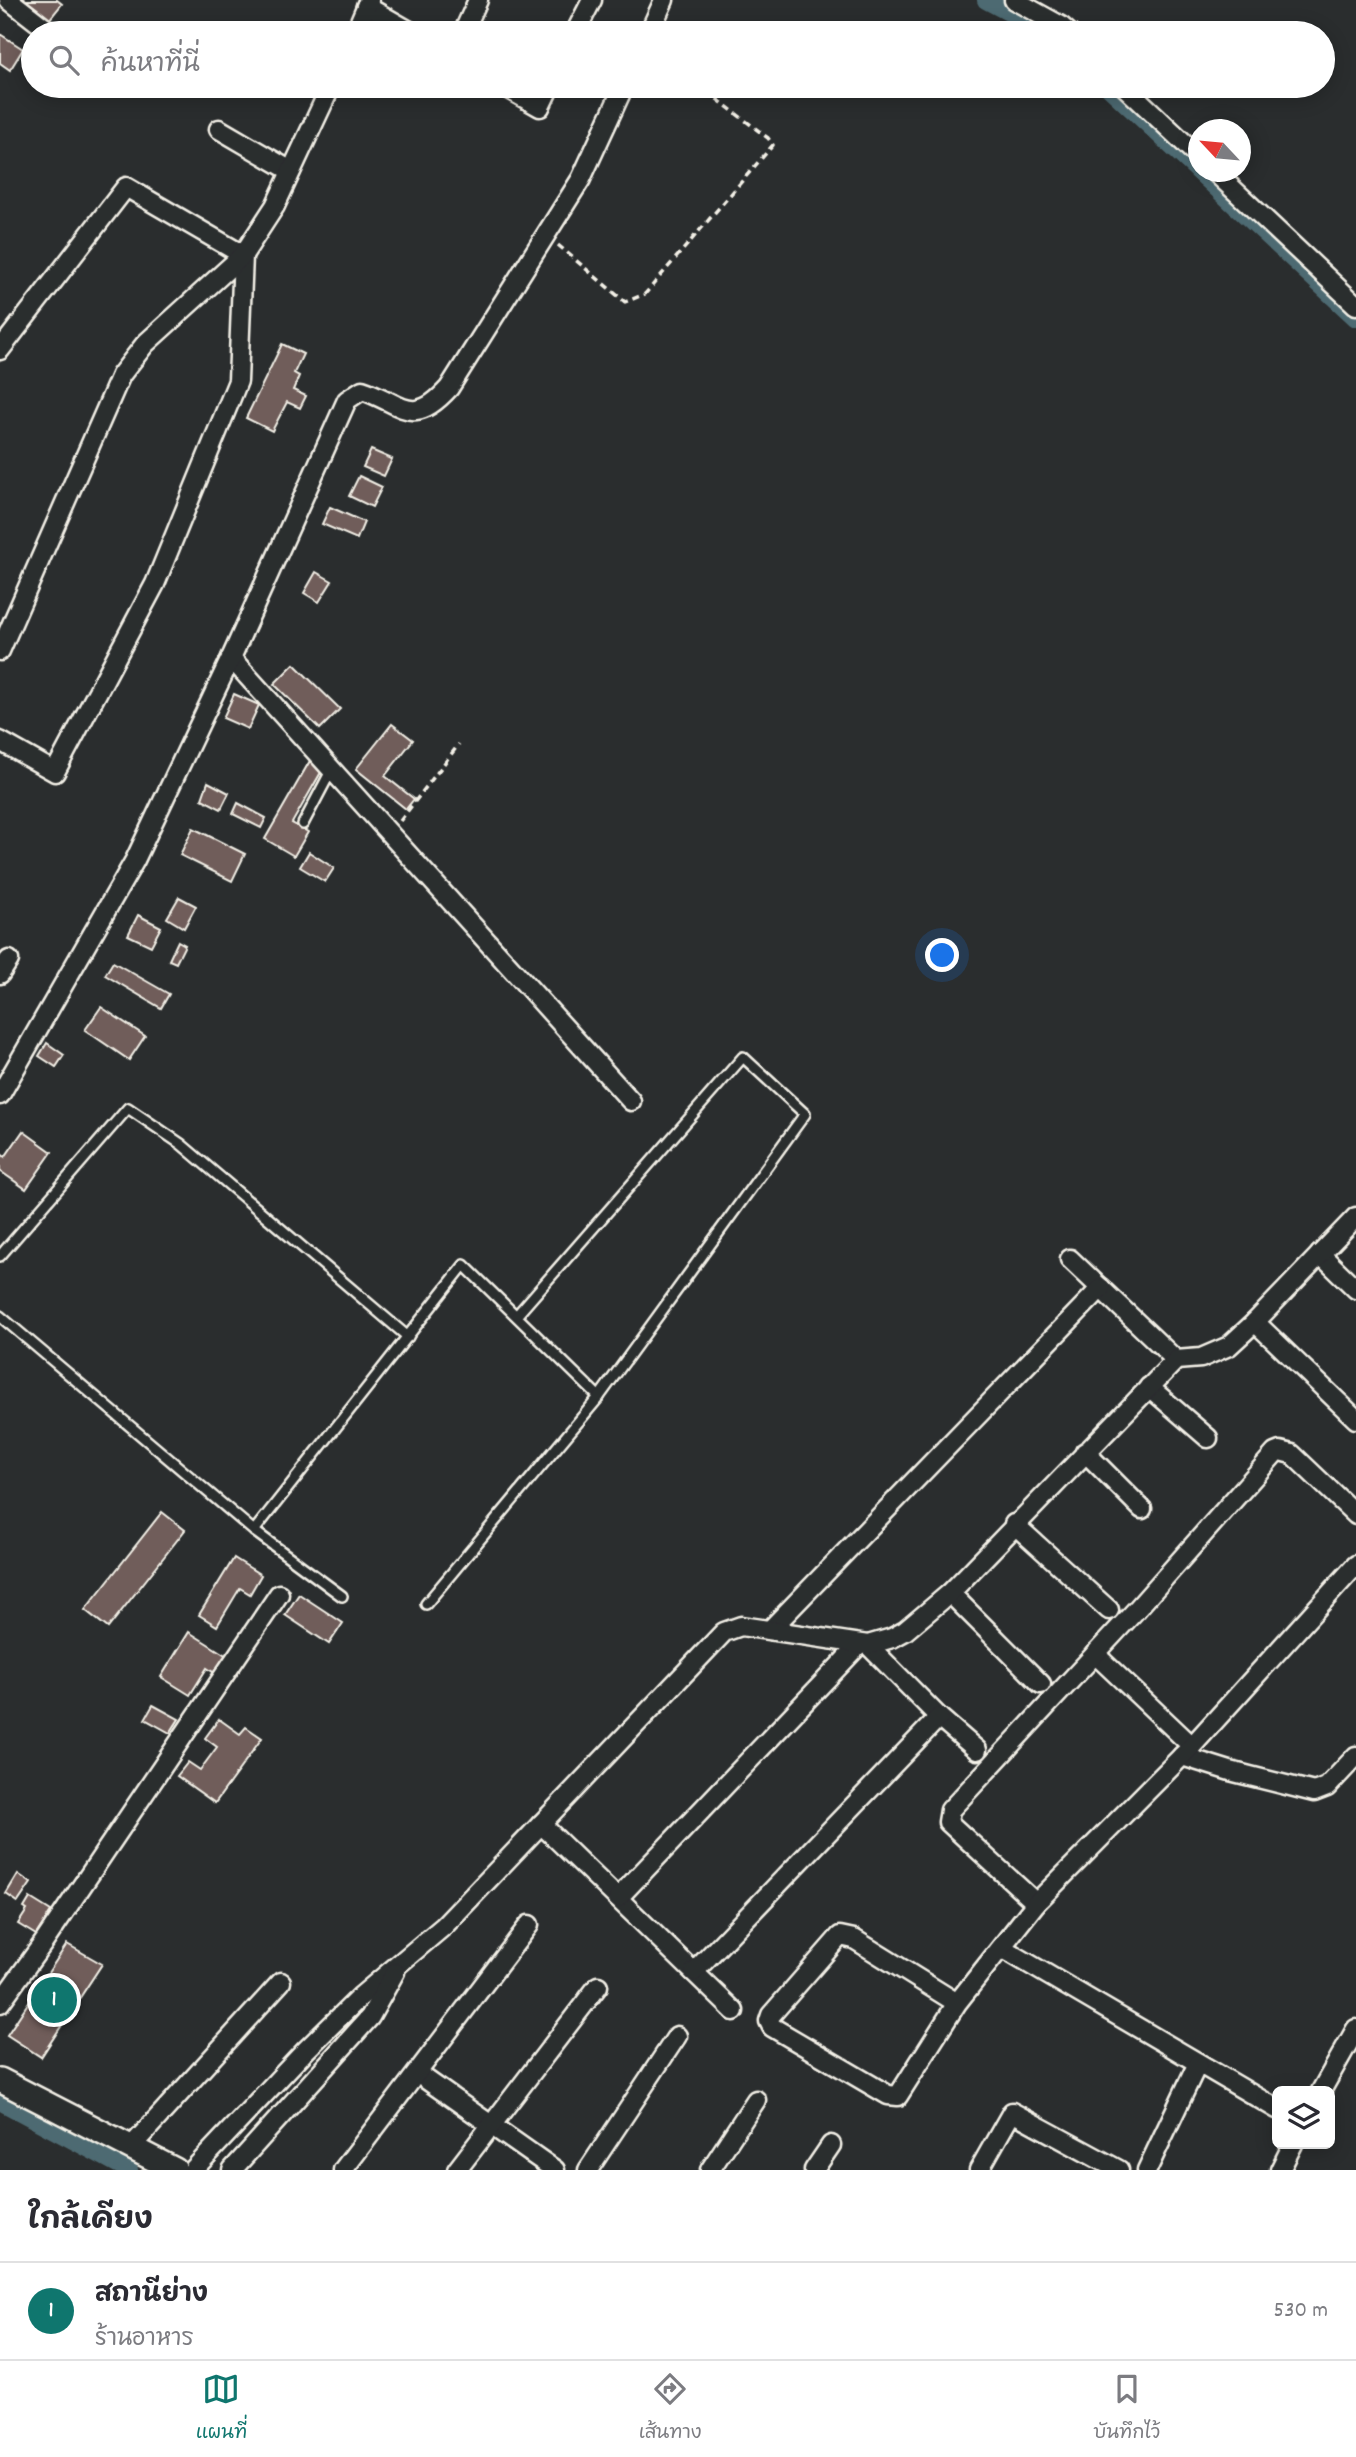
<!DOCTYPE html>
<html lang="th">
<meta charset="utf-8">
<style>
body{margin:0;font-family:Dekko,"Playpen Sans Thai",sans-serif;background:#f2f2f3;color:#2b2b33}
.controls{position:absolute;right:21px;bottom:21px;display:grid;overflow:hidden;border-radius:10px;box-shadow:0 4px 18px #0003}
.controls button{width:63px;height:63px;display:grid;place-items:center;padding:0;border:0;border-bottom:2px solid #e1e1e2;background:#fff;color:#2b2b33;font:35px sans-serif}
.compass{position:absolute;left:1188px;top:119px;width:63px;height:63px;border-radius:50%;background:#fff;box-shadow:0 4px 18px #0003;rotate:296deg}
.you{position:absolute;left:943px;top:956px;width:24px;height:24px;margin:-18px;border:5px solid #fff;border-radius:50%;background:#1a73e8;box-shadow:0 0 0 10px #1a73e833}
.badge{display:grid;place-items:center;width:46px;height:46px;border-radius:50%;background:#0f766e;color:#fff;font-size:23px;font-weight:700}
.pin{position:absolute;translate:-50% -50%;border:4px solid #fff;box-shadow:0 2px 7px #0006}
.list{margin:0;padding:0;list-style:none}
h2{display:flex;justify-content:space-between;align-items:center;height:91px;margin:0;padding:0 28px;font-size:30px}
h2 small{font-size:23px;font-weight:400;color:#7c7c81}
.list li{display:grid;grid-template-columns:46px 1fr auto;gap:21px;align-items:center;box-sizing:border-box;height:98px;padding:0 28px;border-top:2px solid #e1e1e2}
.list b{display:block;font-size:26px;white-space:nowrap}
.list p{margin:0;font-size:23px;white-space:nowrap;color:#7c7c81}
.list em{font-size:23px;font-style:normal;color:#7c7c81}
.icon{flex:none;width:38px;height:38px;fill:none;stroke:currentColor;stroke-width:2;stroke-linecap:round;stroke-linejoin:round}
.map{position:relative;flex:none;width:1356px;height:2170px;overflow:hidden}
.search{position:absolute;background:#fff;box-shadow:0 4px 18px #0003;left:21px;right:21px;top:21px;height:77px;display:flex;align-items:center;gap:18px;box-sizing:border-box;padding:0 24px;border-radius:38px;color:#7c7c81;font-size:26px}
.sheet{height:189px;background:#fff}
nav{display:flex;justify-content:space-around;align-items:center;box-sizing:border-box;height:98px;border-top:2px solid #e1e1e2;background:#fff;font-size:19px;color:#7c7c81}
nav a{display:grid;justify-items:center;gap:4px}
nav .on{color:#0f766e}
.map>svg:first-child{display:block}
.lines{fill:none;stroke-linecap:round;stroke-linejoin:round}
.canal{stroke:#4e6b72;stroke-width:18}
.building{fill:#705d5a;stroke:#f4f1e8;stroke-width:2}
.service-casing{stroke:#f4f1e8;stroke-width:14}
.minor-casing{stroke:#f4f1e8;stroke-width:23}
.tertiary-casing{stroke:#f4f1e8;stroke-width:28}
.path{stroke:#f4f1e8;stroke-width:3.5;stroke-dasharray:7 5;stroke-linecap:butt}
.service{stroke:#2a2d2e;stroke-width:9}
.minor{stroke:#2a2d2e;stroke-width:18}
.tertiary{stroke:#2a2d2e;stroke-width:23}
</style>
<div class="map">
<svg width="1356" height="2170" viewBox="0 0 1356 2170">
<rect width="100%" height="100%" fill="#2a2d2e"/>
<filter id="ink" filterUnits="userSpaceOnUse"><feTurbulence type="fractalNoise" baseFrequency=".0143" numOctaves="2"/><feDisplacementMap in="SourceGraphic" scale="14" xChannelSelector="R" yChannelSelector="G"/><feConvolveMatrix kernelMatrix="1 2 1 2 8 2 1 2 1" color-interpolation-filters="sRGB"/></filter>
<g filter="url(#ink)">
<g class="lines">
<!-- canal -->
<g class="canal">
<path d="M986 0 1048 33"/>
<path d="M1107 86 1198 171"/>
<path d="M1199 172 1356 318"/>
<path d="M0 2101 129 2170"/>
</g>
</g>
<!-- building -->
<g class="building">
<path d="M23 0H57L62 4 45 25Z"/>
<path d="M717 21 737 31 736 33H711Z"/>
<path d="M0 34 23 49 10 70 0 63Z"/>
<path d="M282 344 303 354 294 373 299 376 293 390 306 396 300 408 287 402 272 431 246 418Z"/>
<path d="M371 450 392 459 384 476 363 467Z"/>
<path d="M359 476 382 487 372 507 349 496Z"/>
<path d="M330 507 364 522 357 539 322 524Z"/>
<path d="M316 572 332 581 319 602 304 593Z"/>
<path d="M294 664 340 709 320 729 274 684Z"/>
<path d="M234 694 259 705 248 729 223 718Z"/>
<path d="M392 724 413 740 385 776 414 799 406 809 356 769Z"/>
<path d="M311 759 324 767 292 823 308 832 294 856 265 839Z"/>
<path d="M208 782 229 793 221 809 202 799Z"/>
<path d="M238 803 266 818 261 828 233 814Z"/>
<path d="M193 828 245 854 232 881 180 855Z"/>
<path d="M309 852 334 868 325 882 300 867Z"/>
<path d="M179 897 196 906 184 928 167 918Z"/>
<path d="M138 915 161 927 151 946 128 935Z"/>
<path d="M178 941 185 945 176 963 169 960Z"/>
<path d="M113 962 169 994 161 1008 105 975Z"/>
<path d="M101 1007 145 1036 129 1060 85 1030Z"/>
<path d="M47 1043 64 1055 56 1067 39 1056Z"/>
<path d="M23 1131 52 1152 26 1189 0 1171V1153L5 1157Z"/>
<path d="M162 1512 185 1530 108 1628 85 1610Z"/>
<path d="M234 1558 261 1575 250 1594 240 1588 217 1626 199 1615Z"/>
<path d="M299 1594 343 1623 329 1644 285 1615Z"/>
<path d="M189 1632 227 1656 216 1674 207 1668 190 1695 161 1677Z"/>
<path d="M153 1705 179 1719 170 1733 145 1719Z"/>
<path d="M219 1719 240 1734 246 1727 262 1738 215 1803 177 1776 188 1762 200 1770 217 1747 205 1738Z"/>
<path d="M18 1874 31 1883 18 1902 6 1894Z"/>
<path d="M30 1898 51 1911 36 1935 18 1924 27 1910 24 1908Z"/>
<path d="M67 1944 102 1964 41 2057 7 2035Z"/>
</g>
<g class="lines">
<!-- service casing -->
<g class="service-casing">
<g id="service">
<path d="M303 824 332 769"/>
<path d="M0 1256 128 1108 181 1144 408 1337"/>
<path d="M0 1316 254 1531 342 1596"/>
<path d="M254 1531 464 1265 599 1397"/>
<path d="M426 1604 599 1397 805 1114 743 1057 517 1315"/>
</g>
</g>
<!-- minor casing -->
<g class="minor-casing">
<g id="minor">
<path d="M9 0 45 28"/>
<path d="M1014 0 1061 26 1069 33"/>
<path d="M366 6 413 33"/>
<path d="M355 33 369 0"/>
<path d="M463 33 478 0"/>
<path d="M575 33 592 0"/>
<path d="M649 33 664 0"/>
<path d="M503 86 540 107 550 86"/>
<path d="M1124 86 1198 156"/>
<path d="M219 129 291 171"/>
<path d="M1215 172 1356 305"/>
<path d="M0 350 126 187 243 255 238 381 155 584 55 772 0 741"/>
<path d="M0 651 121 375 145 344 243 255 275 206 331 86"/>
<path d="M231 658 631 1101"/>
<path d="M0 974 9 960"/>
<path d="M0 1095 135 860 231 658 347 400 362 390C402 403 412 429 449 388L581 179 624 86"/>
<path d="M1320 1254 1356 1289"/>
<path d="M1070 1259 1176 1360"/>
<path d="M1255 1322 1356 1419"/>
<path d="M1149 1387 1208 1438"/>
<path d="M1085 1452 1142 1509"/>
<path d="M1014 1524 1109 1610"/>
<path d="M950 1593 1041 1684"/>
<path d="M770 1630 1101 1288"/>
<path d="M868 1645 939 1717 977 1750"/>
<path d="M1095 1654 1192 1746"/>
<path d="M1182 1756 1230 1771 1314 1792 1327 1787 1356 1756"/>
<path d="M541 1824 734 2011"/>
<path d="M618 1898 859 1645"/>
<path d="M1036 1903 948 1822 950 1810 1137 1609 1275 1453 1280 1451 1292 1454 1356 1515"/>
<path d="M1002 1948 1277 2109"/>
<path d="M694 1972 939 1717"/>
<path d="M0 2003 44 1942 279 1594"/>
<path d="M957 2003 854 1939 840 1936 771 2015 769 2021 772 2027 888 2095 898 2096 957 2003 1036 1903 1192 1746 1356 1565"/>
<path d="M417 2073 555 2170"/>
<path d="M1321 2091 1356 2029"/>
<path d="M131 2147 281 1982"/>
<path d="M193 2170 306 2050 361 1996 444 1926 724 1632 741 1626 868 1645 892 1638 905 1631 950 1593 1176 1360 1201 1358 1229 1346 1255 1322 1356 1217"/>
<path d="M232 2170 370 2017 395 1972"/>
<path d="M343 2170 529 1925"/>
<path d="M457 2170 598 1986"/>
<path d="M588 2170 677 2036"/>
<path d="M710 2170 756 2100"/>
<path d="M814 2170 831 2145"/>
<path d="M979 2170 1012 2112 1119 2170"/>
<path d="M1147 2170 1198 2063"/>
<path d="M1280 2170 1293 2144"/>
</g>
</g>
<!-- tertiary casing -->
<g class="tertiary-casing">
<path id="tertiary" d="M0 2080 175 2170"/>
</g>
<!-- path -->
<g class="path">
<path d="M558 245 625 302 645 294 773 145 768 138 700 86"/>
<path d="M400 821 459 744"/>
</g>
<!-- service -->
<use href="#service" class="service"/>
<!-- minor -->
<use href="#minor" class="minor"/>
<!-- tertiary -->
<use href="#tertiary" class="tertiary"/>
</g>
</g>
</svg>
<div class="controls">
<button><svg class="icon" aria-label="layers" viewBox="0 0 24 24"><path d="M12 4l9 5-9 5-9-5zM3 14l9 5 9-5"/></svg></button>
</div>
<svg class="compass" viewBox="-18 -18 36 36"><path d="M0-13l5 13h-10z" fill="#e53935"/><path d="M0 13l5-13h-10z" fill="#7c7c81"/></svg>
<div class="you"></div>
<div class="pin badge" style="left:54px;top:2000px">1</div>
<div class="search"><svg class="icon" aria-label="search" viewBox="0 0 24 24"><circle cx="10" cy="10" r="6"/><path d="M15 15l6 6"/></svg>ค้นหาที่นี่</div>
</div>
<section class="sheet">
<h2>ใกล้เคียง<small></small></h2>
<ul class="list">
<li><span class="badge">1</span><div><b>สถานีย่าง</b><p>ร้านอาหาร</p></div><em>530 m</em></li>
</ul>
</section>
<nav>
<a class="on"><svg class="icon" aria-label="map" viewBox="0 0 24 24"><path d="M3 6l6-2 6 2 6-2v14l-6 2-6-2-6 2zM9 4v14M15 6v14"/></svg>แผนที่</a>
<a><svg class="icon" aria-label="directions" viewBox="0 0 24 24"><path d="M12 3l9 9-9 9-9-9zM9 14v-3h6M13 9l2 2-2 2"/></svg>เส้นทาง</a>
<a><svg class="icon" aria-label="saved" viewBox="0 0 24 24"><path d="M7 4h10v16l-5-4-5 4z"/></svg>บันทึกไว้</a>
</nav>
